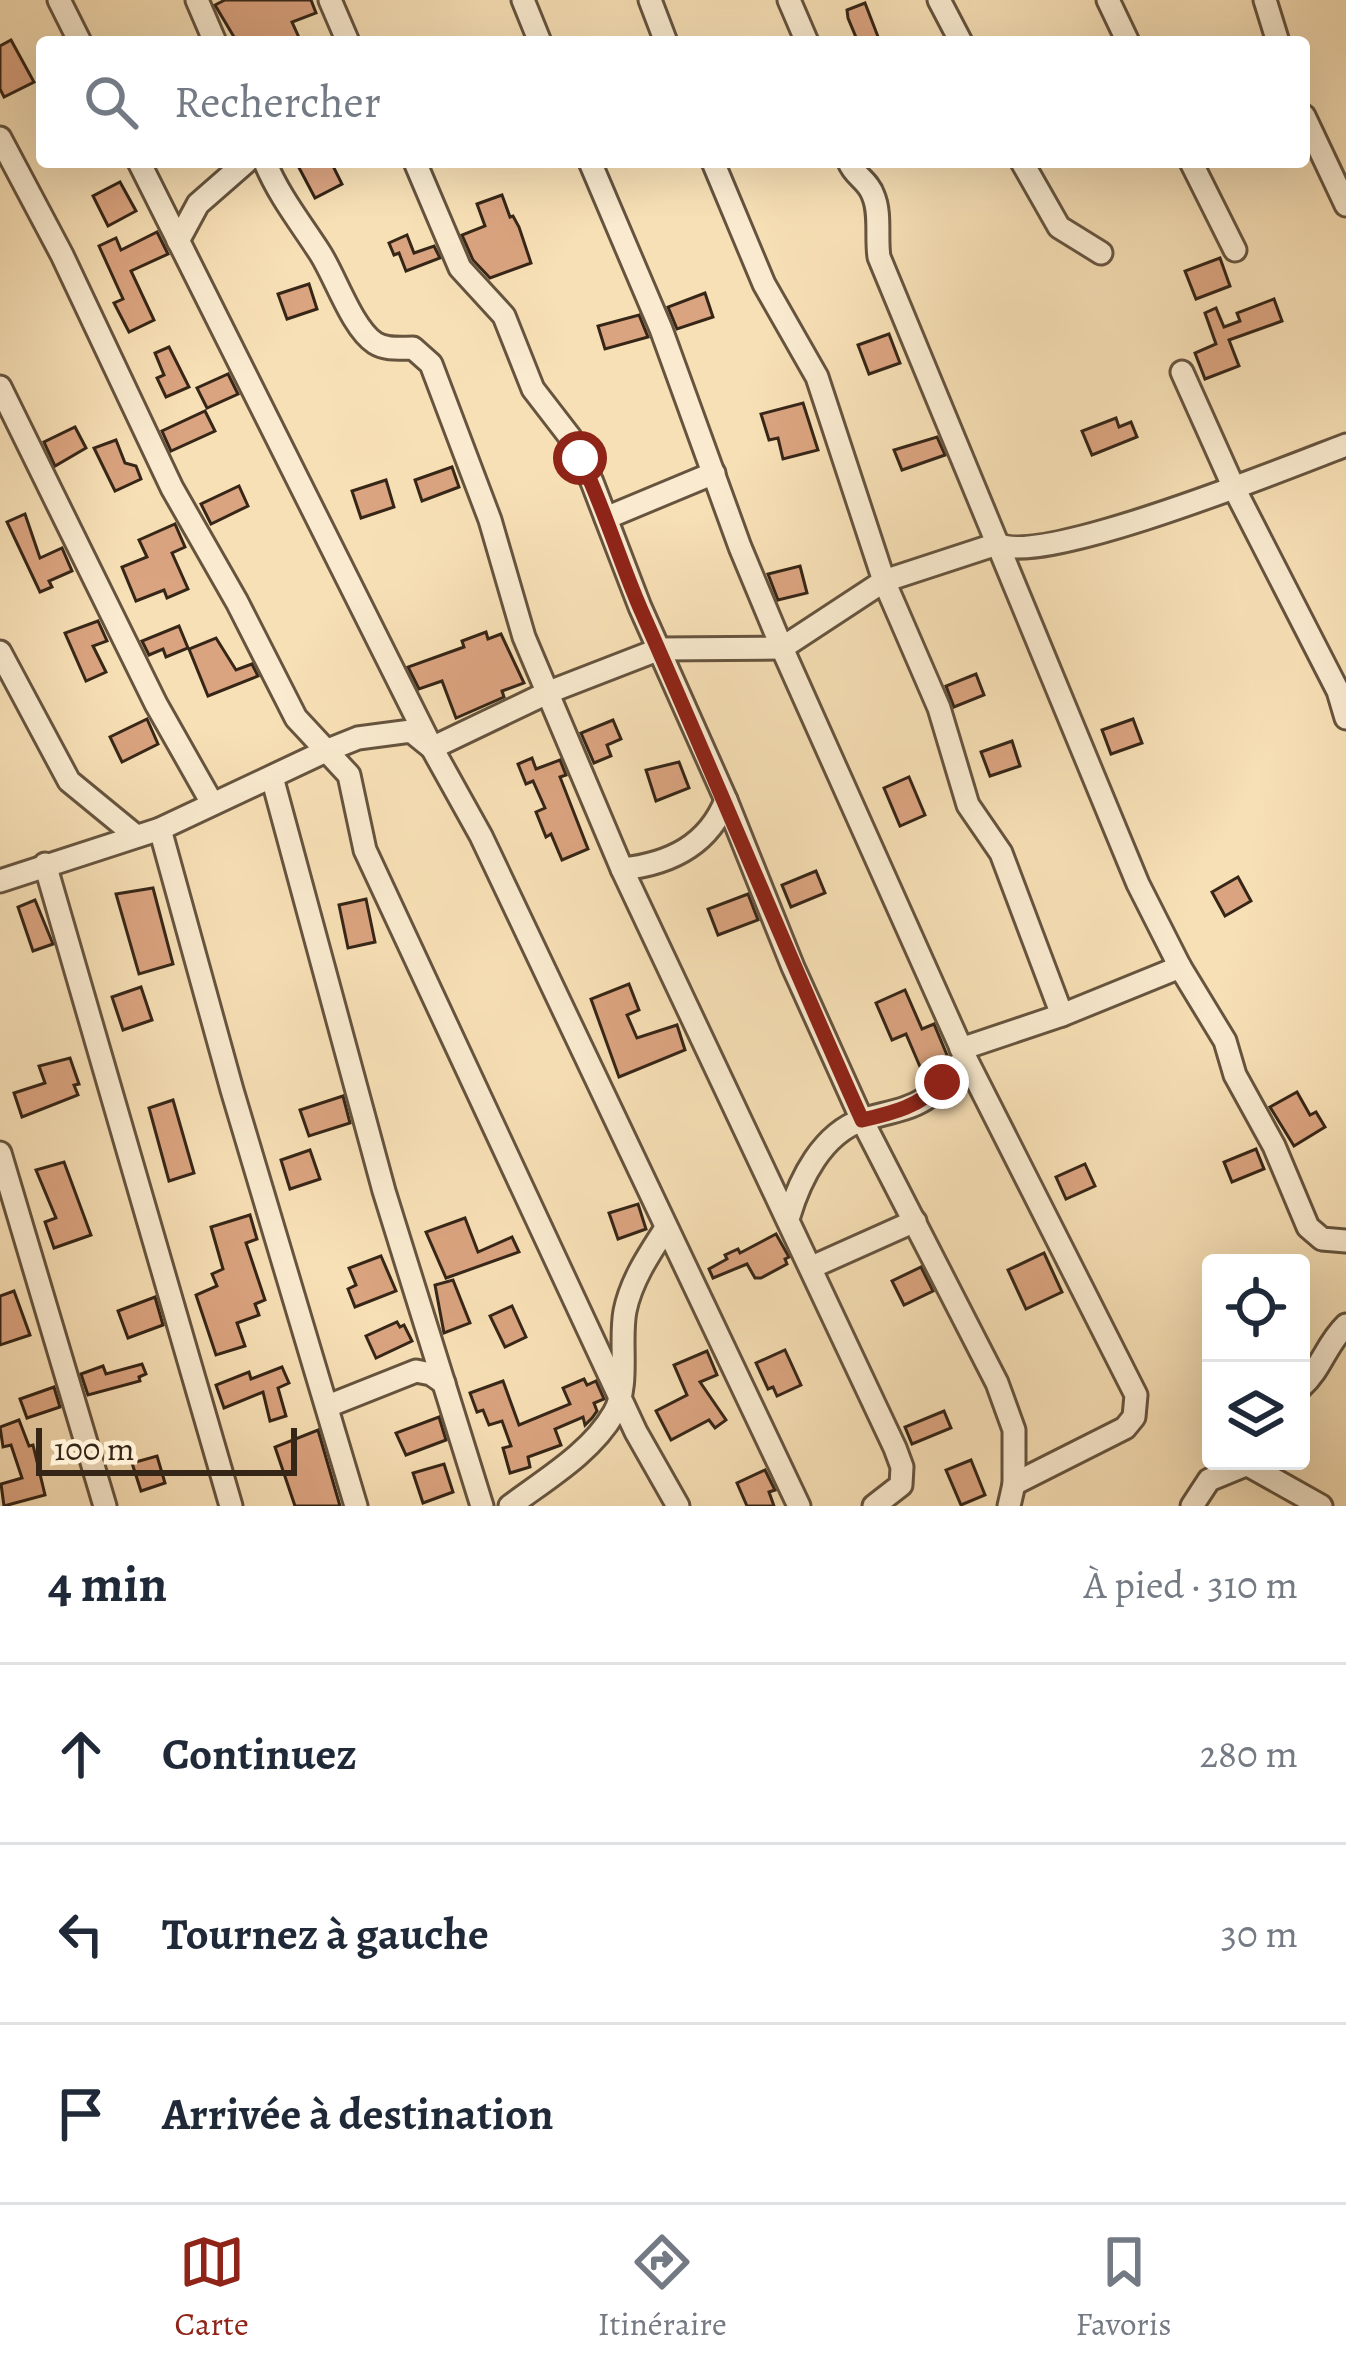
<!DOCTYPE html>
<html lang="fr">
<meta charset="utf-8">
<style>
body{margin:0;font-family:Alegreya,serif;background:#f6f6f7;color:#1f2937}
.controls{position:absolute;right:36px;bottom:36px;display:grid;overflow:hidden;border-radius:12px;box-shadow:0 12px 48px #0002}
.controls button{width:108px;height:108px;display:grid;place-items:center;padding:0;border:0;border-bottom:3px solid #e0e1e3;background:#fff;color:#1f2937;font:60px sans-serif}
.scale{position:absolute;left:36px;bottom:30px;width:261px;box-sizing:border-box;padding-left:12px;border:6px solid #362617;border-top:0;font-size:33px;line-height:42px;white-space:nowrap;color:#362617;-webkit-text-stroke:9px #faebd0;paint-order:stroke}
.stop{position:absolute;width:36px;height:36px;margin:-27px;border:9px solid #8f2418;border-radius:50%;background:#fff}
.stop.end{background:#8f2418;border-color:#fff;box-shadow:0 3px 12px #0008}
.list{margin:0;padding:0;list-style:none}
h2{display:flex;justify-content:space-between;align-items:center;height:156px;margin:0;padding:0 48px;font-size:51px}
h2 small{font-size:39px;font-weight:400;color:#747a83}
.list li{display:grid;grid-template-columns:78px 1fr auto;gap:36px;align-items:center;box-sizing:border-box;height:180px;padding:0 48px;border-top:3px solid #e0e1e3}
.list b{display:block;font-size:45px;white-space:nowrap}
.list em{font-size:39px;font-style:normal;color:#747a83}
.icon{flex:none;width:66px;height:66px;fill:none;stroke:currentColor;stroke-width:2;stroke-linecap:round;stroke-linejoin:round}
.map{position:relative;flex:none;width:1346px;height:1506px;overflow:hidden}
.search{position:absolute;background:#fff;box-shadow:0 12px 48px #0002;left:36px;right:36px;top:36px;height:132px;display:flex;align-items:center;gap:30px;box-sizing:border-box;padding:0 42px;border-radius:12px;color:#747a83;font-size:45px}
.sheet{height:696px;background:#fff}
nav{display:flex;justify-content:space-around;align-items:center;box-sizing:border-box;height:168px;border-top:3px solid #e0e1e3;background:#fff;font-size:33px;color:#747a83}
nav a{display:grid;justify-items:center;gap:6px}
nav .on{color:#8f2418}
.map>svg:first-child{display:block}
.building{fill:#dba480;stroke:#362617;stroke-width:3}
.lines{fill:none;stroke-linecap:round;stroke-linejoin:round}
.minor-casing{stroke:#66543f;stroke-width:27}
.minor{stroke:#faebd0;stroke-width:21}
.route{stroke:#8f2418;stroke-width:15}
</style>
<div class="map">
<svg width="1346" height="1506" viewBox="0 0 1346 1506">
<rect width="100%" height="100%" fill="#f8e0b6"/>
<filter id="stains"><feTurbulence type="fractalNoise" baseFrequency=".00167" numOctaves="4"/><feColorMatrix values="0 0 0 0 .2 0 0 0 0 .09 0 0 0 0 .02 0 0 0 .5 -.17"/></filter>
<radialGradient id="worn" r=".72"><stop offset=".6" stop-color="#630" stop-opacity="0"/><stop offset="1" stop-color="#630" stop-opacity=".3"/></radialGradient>
<!-- building -->
<g class="building">
<path d="M225 0H311L316 13 292 22 301 42H237L215 5Z"/>
<path d="M865 3 880 42H858L848 18 847 10Z"/>
<path d="M11 40 34 82 4 97 0 89V46Z"/>
<path d="M296 162H331L342 184 315 198Z"/>
<path d="M120 182 136 211 108 226 93 196Z"/>
<path d="M502 195 510 217 513 216 519 227 531 263 490 278 473 260 462 235 485 226 477 204Z"/>
<path d="M157 232 168 254 131 271 154 320 129 332 114 303 123 299 99 246 116 238 121 250Z"/>
<path d="M407 235 414 253 434 246 440 258 406 271 399 253 394 255 389 243Z"/>
<path d="M1220 258 1230 286 1196 299 1185 271Z"/>
<path d="M309 284 317 309 287 319 278 294Z"/>
<path d="M705 293 713 317 677 329 668 307Z"/>
<path d="M1274 299 1282 321 1229 340 1239 366 1205 379 1195 353 1216 344 1205 313 1216 308 1224 327 1240 321 1237 313Z"/>
<path d="M639 315 648 337 605 349 598 326Z"/>
<path d="M889 334 900 363 869 374 858 345Z"/>
<path d="M169 347 189 387 166 397 157 378 164 375 155 353Z"/>
<path d="M228 374 238 394 207 408 197 388Z"/>
<path d="M803 403 818 450 783 459 778 438 769 440 761 414Z"/>
<path d="M205 411 215 431 171 451 162 431Z"/>
<path d="M1116 418 1119 427 1131 422 1137 437 1092 455 1082 431Z"/>
<path d="M75 427 86 448 55 466 44 442Z"/>
<path d="M937 437 945 455 902 470 894 450Z"/>
<path d="M116 440 125 463 136 466 141 479 115 491 94 448Z"/>
<path d="M452 467 459 487 422 501 415 480Z"/>
<path d="M386 480 394 507 361 518 352 491Z"/>
<path d="M239 486 248 506 211 524 201 504Z"/>
<path d="M25 514 40 558 62 548 72 571 49 581 52 587 40 592 7 522Z"/>
<path d="M175 524 185 547 172 553 188 589 167 598 164 590 136 601 122 567 147 557 139 540Z"/>
<path d="M800 566 807 593 778 600 768 574Z"/>
<path d="M98 621 107 641 93 646 106 672 86 681 65 633Z"/>
<path d="M179 626 188 648 166 657 163 649 149 655 142 641Z"/>
<path d="M486 632 488 639 501 634 524 683 502 691 504 697 456 718 442 681 419 689 408 667 464 647 462 641Z"/>
<path d="M216 638 236 670 252 664 258 676 208 696 189 649Z"/>
<path d="M976 674 984 695 954 707 946 686Z"/>
<path d="M147 719 158 744 122 762 110 737Z"/>
<path d="M1133 719 1142 743 1111 754 1102 730Z"/>
<path d="M613 720 621 739 607 745 611 756 594 763 581 733Z"/>
<path d="M1012 741 1020 766 990 776 981 752Z"/>
<path d="M532 758 536 769 560 760 566 775 560 777 588 849 562 860 551 834 546 837 536 812 545 808 533 781 526 784 518 764Z"/>
<path d="M679 762 689 788 656 801 646 770Z"/>
<path d="M909 777 925 815 900 826 884 788Z"/>
<path d="M816 871 825 893 791 907 782 885Z"/>
<path d="M1238 877 1251 901 1225 916 1212 892Z"/>
<path d="M153 888 173 964 139 974 116 894Z"/>
<path d="M748 894 758 920 718 935 708 909Z"/>
<path d="M366 899 375 942 348 948 339 905Z"/>
<path d="M35 900 53 944 33 951 18 907Z"/>
<path d="M629 984 639 1010 627 1015 637 1038 677 1025 685 1050 619 1077 591 999Z"/>
<path d="M141 987 152 1020 123 1030 112 997Z"/>
<path d="M905 990 922 1029 934 1024 947 1055 924 1076 906 1034 892 1040 876 1003Z"/>
<path d="M70 1058 79 1084 74 1085 78 1095 22 1117 14 1093 45 1083 39 1066Z"/>
<path d="M1297 1092 1310 1115 1316 1112 1325 1127 1294 1146 1270 1107Z"/>
<path d="M343 1096 350 1123 309 1136 300 1110Z"/>
<path d="M173 1100 194 1173 169 1181 149 1108Z"/>
<path d="M1256 1149 1264 1169 1232 1182 1224 1162Z"/>
<path d="M310 1150 320 1179 290 1189 281 1160Z"/>
<path d="M64 1162 91 1235 54 1248 45 1222 56 1218 36 1170Z"/>
<path d="M1085 1164 1095 1186 1066 1199 1056 1177Z"/>
<path d="M638 1204 646 1229 618 1239 609 1213Z"/>
<path d="M250 1215 257 1239 246 1243 265 1300 255 1304 259 1315 237 1323 245 1346 216 1355 196 1295 217 1286 212 1274 223 1269 211 1227Z"/>
<path d="M465 1218 478 1252 512 1237 519 1252 446 1278 426 1232Z"/>
<path d="M776 1234 789 1257 785 1259 787 1264 761 1278H755L747 1264 713 1278 709 1269 727 1259 725 1255 738 1249 740 1253Z"/>
<path d="M1044 1253 1062 1292 1026 1309 1008 1270Z"/>
<path d="M381 1256 396 1291 355 1307 348 1289 356 1285 349 1268Z"/>
<path d="M921 1267 933 1291 904 1305 892 1281Z"/>
<path d="M453 1280 470 1323 444 1333 435 1285Z"/>
<path d="M14 1291 30 1335 0 1345V1296Z"/>
<path d="M155 1297 163 1325 128 1338 118 1311Z"/>
<path d="M512 1306 526 1337 505 1347 490 1316Z"/>
<path d="M397 1322 400 1327 404 1325 412 1341 376 1358 366 1336Z"/>
<path d="M785 1350 801 1385 777 1396 773 1387 768 1389 756 1363Z"/>
<path d="M707 1351 717 1375 700 1382 726 1420 715 1428 709 1420 671 1440 656 1411 687 1395 674 1365Z"/>
<path d="M142 1364 146 1374 139 1377 140 1381 88 1395 81 1374 103 1366 106 1374Z"/>
<path d="M282 1367 289 1383 278 1388 286 1416 270 1421 263 1392 224 1408 216 1385 249 1372 251 1379Z"/>
<path d="M584 1379 587 1385 596 1381 604 1399 594 1403 597 1411 592 1418 585 1425 583 1417 555 1429 561 1445 528 1457 530 1467 510 1473 503 1448 511 1446 502 1421 489 1425 483 1410 477 1412 470 1393 503 1381 519 1425 570 1404 563 1388Z"/>
<path d="M54 1387 60 1407 27 1418 20 1399Z"/>
<path d="M944 1411 951 1428 912 1444 905 1427Z"/>
<path d="M439 1417 446 1440 406 1455 396 1433Z"/>
<path d="M19 1420 29 1446 33 1445 45 1495 4 1506 1 1484 22 1478 11 1445 3 1447 0 1427Z"/>
<path d="M318 1430 340 1506H295L275 1447Z"/>
<path d="M157 1456 165 1483 141 1491 132 1463Z"/>
<path d="M971 1460 985 1495 961 1505 946 1470Z"/>
<path d="M444 1464 453 1492 423 1503 413 1473Z"/>
<path d="M765 1470 775 1490 769 1492 774 1506H747L737 1483Z"/>
</g>
<g class="lines">
<!-- minor casing -->
<g class="minor-casing">
<g id="minor">
<path d="M59 0 80 42"/>
<path d="M197 0 215 42"/>
<path d="M330 0 348 42"/>
<path d="M523 0 540 42"/>
<path d="M650 0 666 42"/>
<path d="M789 0 807 42"/>
<path d="M939 0 961 42"/>
<path d="M1108 0 1128 42"/>
<path d="M1265 0 1278 42"/>
<path d="M1304 116 1346 205"/>
<path d="M0 138 62 255 172 488 237 602 296 718 349 775 365 850 636 1432 678 1506"/>
<path d="M139 162 432 748 481 836 799 1506"/>
<path d="M265 162C279 196 300 222 320 253 335 276 352 328 375 343 386 350 400 348 413 348L431 364 490 520 524 637 622 869 895 1448 902 1467 901 1485 874 1506"/>
<path d="M415 162 460 268 504 316 533 389 570 437 592 482 640 607 726 800 793 967 862 1120 997 1383 1014 1430V1484L1009 1506"/>
<path d="M590 162 661 329 740 547 782 648 966 1059 1136 1395 1134 1417 1125 1428 1014 1484"/>
<path d="M713 162 764 284 817 377 884 581 939 708 968 805 1001 853 1062 1015"/>
<path d="M849 162C854 176 868 180 873 195 881 213 876 237 879 257L1138 884 1180 967 1225 1041 1235 1075 1274 1146 1308 1227 1322 1239 1346 1241"/>
<path d="M1022 162 1059 227 1101 253"/>
<path d="M1191 162 1235 250"/>
<path d="M178 241 198 204 246 162"/>
<path d="M1182 372 1234 488 1338 691 1346 718"/>
<path d="M0 387 156 704 212 803"/>
<path d="M606 518 714 473"/>
<path d="M0 652 69 781 136 836"/>
<path d="M272 777 384 1191 482 1506"/>
<path d="M160 829 232 1090 356 1506"/>
<path d="M45 864 231 1506"/>
<path d="M622 869C669 864 708 846 726 800"/>
<path d="M0 881 160 829 328 750 358 738 411 731 432 748 549 692 660 649 782 648 884 581 997 544C1043 567 1288 467 1346 445"/>
<path d="M961 1049 1062 1015 1180 967"/>
<path d="M0 1153 105 1506"/>
<path d="M789 1216C800 1179 822 1134 862 1120 883 1113 906 1111 925 1099 942 1088 949 1069 966 1059"/>
<path d="M812 1267 915 1221"/>
<path d="M1301 1387C1322 1368 1326 1344 1346 1325"/>
<path d="M328 1406 416 1371 431 1374 444 1383"/>
<path d="M1248 1465 1321 1506"/>
<path d="M510 1506C546 1479 591 1453 614 1413 630 1386 619 1342 625 1311 631 1281 649 1254 666 1228"/>
<path d="M1192 1506 1209 1480 1255 1461"/>
</g>
</g>
<!-- minor -->
<use href="#minor" class="minor"/>
</g>
<g class="lines">
<!-- route -->
<path class="route" d="M580 458C604 507 619 560 641 610 716 779 786 951 862 1120 893 1113 921 1106 942 1082"/>
</g>
<rect width="100%" height="100%" filter="url(#stains)"/>
<rect width="100%" height="100%" fill="url(#worn)"/>
</svg>
<div class="controls">
<button><svg class="icon" aria-label="locate" viewBox="0 0 24 24"><circle cx="12" cy="12" r="6"/><path d="M12 2v4M12 18v4M2 12h4M18 12h4"/></svg></button>
<button><svg class="icon" aria-label="layers" viewBox="0 0 24 24"><path d="M12 4l9 5-9 5-9-5zM3 14l9 5 9-5"/></svg></button>
</div>
<div class="scale">100 m</div>
<div class="stop" style="left:580px;top:458px"></div>
<div class="stop end" style="left:942px;top:1082px"></div>
<div class="search"><svg class="icon" aria-label="search" viewBox="0 0 24 24"><circle cx="10" cy="10" r="6"/><path d="M15 15l6 6"/></svg>Rechercher</div>
</div>
<section class="sheet">
<h2>4 min<small>À pied · 310 m</small></h2>
<ul class="list">
<li><svg class="icon" aria-label="ahead" viewBox="0 0 24 24"><path d="M12 20V5M6 11l6-6 6 6"/></svg><div><b>Continuez</b></div><em>280 m</em></li>
<li><svg class="icon" aria-label="left" viewBox="0 0 24 24"><path d="M17 20v-9H6M10 6l-5 5 5 5"/></svg><div><b>Tournez à gauche</b></div><em>30 m</em></li>
<li><svg class="icon" aria-label="arrive" viewBox="0 0 24 24"><path d="M6 21V4h12l-3 4 3 4H6"/></svg><div><b>Arrivée à destination</b></div></li>
</ul>
</section>
<nav>
<a class="on"><svg class="icon" aria-label="map" viewBox="0 0 24 24"><path d="M3 6l6-2 6 2 6-2v14l-6 2-6-2-6 2zM9 4v14M15 6v14"/></svg>Carte</a>
<a><svg class="icon" aria-label="directions" viewBox="0 0 24 24"><path d="M12 3l9 9-9 9-9-9zM9 14v-3h6M13 9l2 2-2 2"/></svg>Itinéraire</a>
<a><svg class="icon" aria-label="saved" viewBox="0 0 24 24"><path d="M7 4h10v16l-5-4-5 4z"/></svg>Favoris</a>
</nav>
